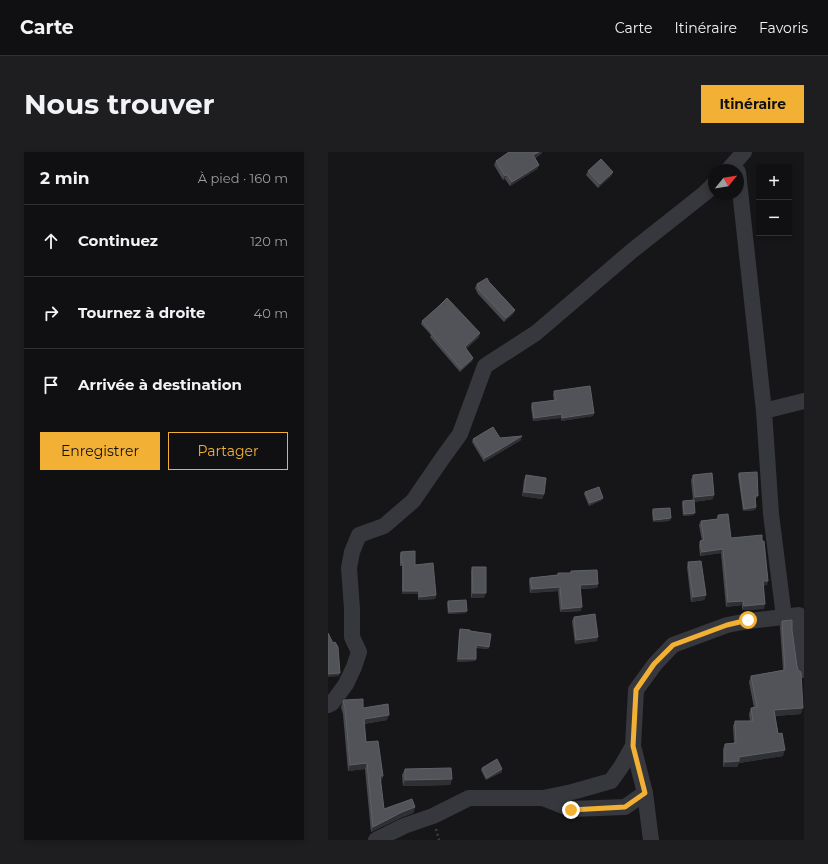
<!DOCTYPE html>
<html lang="fr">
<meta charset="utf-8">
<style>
body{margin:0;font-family:Montserrat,sans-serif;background:#1e1e20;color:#f1f3f6}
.controls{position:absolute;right:12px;top:12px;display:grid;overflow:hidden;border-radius:0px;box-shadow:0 2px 6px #0003}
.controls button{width:36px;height:36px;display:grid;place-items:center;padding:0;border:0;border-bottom:1px solid #303032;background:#101012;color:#f1f3f6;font:20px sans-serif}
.compass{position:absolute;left:380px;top:12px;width:36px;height:36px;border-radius:50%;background:#101012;box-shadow:0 2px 6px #0003;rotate:60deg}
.stop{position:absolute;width:12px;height:12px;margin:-9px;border:3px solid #f2b134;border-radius:50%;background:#fff}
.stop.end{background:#f2b134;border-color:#fff;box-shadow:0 1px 4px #0008}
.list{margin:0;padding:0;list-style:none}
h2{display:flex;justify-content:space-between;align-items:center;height:52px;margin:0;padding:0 16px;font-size:17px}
h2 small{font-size:13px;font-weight:400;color:#9c9d9f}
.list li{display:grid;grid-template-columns:26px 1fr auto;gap:12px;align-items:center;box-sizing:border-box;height:72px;padding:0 16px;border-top:1px solid #303032}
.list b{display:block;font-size:15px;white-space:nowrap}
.list em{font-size:13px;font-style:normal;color:#9c9d9f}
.actions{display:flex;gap:8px;padding:12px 16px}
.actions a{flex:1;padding:9px 0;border:1px solid #f2b134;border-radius:0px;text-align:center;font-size:14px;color:#f2b134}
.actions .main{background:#f2b134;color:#111}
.icon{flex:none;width:22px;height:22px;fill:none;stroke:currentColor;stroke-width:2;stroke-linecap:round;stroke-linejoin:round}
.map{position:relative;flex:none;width:476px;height:688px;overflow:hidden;border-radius:0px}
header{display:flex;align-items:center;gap:24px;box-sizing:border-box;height:56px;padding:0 20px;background:#101012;border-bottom:1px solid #303032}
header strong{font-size:19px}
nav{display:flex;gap:22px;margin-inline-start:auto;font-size:14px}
.intro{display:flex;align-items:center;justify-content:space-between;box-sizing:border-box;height:96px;padding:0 24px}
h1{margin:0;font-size:28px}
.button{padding:10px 18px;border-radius:0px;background:#f2b134;color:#111;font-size:14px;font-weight:700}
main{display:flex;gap:24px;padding:0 24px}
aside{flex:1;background:#101012;border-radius:0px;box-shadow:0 2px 6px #0003}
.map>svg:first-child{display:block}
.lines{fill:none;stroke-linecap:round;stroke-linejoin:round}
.path{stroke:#3d3f44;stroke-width:2.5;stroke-dasharray:2 3;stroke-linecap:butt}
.minor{stroke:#37383d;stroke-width:16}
.wall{fill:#47494d}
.shaded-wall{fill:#2f3033}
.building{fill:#525359;stroke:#5f6168}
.route{stroke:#f2b134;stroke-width:5}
</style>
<header>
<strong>Carte</strong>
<nav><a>Carte</a><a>Itinéraire</a><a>Favoris</a></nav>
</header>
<div class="intro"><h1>Nous trouver</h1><a class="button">Itinéraire</a></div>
<main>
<aside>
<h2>2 min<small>À pied · 160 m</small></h2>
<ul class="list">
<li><svg class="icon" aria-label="ahead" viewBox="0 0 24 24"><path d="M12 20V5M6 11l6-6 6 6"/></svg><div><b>Continuez</b></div><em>120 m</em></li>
<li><svg class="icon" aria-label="right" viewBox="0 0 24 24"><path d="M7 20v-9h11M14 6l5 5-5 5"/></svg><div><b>Tournez à droite</b></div><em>40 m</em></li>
<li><svg class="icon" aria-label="arrive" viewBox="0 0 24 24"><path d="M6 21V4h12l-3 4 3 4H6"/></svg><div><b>Arrivée à destination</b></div></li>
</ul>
<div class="actions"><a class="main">Enregistrer</a><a>Partager</a></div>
</aside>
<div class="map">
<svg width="476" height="688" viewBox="0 0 476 688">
<rect width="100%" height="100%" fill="#161618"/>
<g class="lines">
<!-- path -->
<path class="path" d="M108 677 111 688"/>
<!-- minor -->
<g class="minor">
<path d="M400 18 416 0"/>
<path d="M410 20 436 259 443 362 456 465 471 463V482L476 518"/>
<path d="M436 259 476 249"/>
<path d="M0 553 4 551 18 532 26 515 31 500 24 485V457L21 416 24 400 31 383 56 374 85 349 116 304 132 282 157 214 208 181 305 98 377 41 386 32"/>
<path d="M305 594 317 641 323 688"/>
<path d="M215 646 243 657 297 655 317 641"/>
<path d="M48 688 76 674 105 664 141 646H215L244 640 283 629 293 615 305 594 308 538 327 512 345 493 399 473 420 469 456 465"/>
</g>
</g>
<!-- wall -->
<g class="wall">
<path d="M181 0H214L213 2 207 6 211 13 209 17 182 34 177 27 175 28 166 13 168 9Z"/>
<path d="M260 19 285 20 283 24 270 36 258 23Z"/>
<path d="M161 130 187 158 185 162 176 170 150 142 147 136 149 132Z"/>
<path d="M94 169 151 185 138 197 145 206 144 209 132 220 102 185 103 183 93 172Z"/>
<path d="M226 239 266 261 265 264 233 269V266L205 269 203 255 204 251 226 249 225 243Z"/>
<path d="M172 286 193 288 156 310 144 290 145 287Z"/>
<path d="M411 321 429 346H427L428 355 427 358 415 359 410 323Z"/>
<path d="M198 323 216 342 214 347 194 344 196 328Z"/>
<path d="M365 323 385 347 366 350V363L355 364 354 351 355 349 365 348 363 328Z"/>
<path d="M257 340 274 348 261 354 256 342Z"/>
<path d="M325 357 342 369 325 370 324 360Z"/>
<path d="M390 363 403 386 439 433H436V457L414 458V453L398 455 393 401 372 404 371 393 372 389H374L371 373 373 369 389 367Z"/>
<path d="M73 400 87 413 108 443 107 447 90 448V442H74V414H72V403Z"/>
<path d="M360 410 378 443 376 448 363 450 359 415Z"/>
<path d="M144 415 156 446H143V420Z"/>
<path d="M243 419 270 432 269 436 252 437 253 459 232 460 230 439 202 441 201 429 202 426 229 423 230 421H242Z"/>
<path d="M120 449 138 461 120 462 119 452Z"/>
<path d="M246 465 269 489 247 492 244 469Z"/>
<path d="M454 469 464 478 473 562 447 564 455 604 411 611 409 615H395V597L397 592 406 591 405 574 407 569H422L421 562 423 556H426L421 530 423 524 455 518 452 475Z"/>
<path d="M132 477 161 495 160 497 148 496V507L147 509 129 510 131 480Z"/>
<path d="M15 549 35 556 59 568 36 572 38 590 55 624 53 630 56 657 87 655 85 661 72 666 43 680 37 617 20 619 15 562 13 555Z"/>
<path d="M154 616 174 617V620L158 628 153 618Z"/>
<path d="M77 617 124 627 122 633 75 634 74 623Z"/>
</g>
<!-- shaded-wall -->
<g class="shaded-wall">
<path d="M211 0H214L213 2 204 7 205 3Z"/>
<path d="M211 13 209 17 182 34 184 30Z"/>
<path d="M285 20 283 24 270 36 272 32Z"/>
<path d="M179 22 177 27 175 28 177 24Z"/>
<path d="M187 158 185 162 176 170 178 166Z"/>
<path d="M152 181 151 185 136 199 137 195Z"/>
<path d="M145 206 144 209 132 220 133 217Z"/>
<path d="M266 261 265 264 233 269 234 266Z"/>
<path d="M234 262 233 266 205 269 206 266Z"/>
<path d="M194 284 193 288 156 310 157 306Z"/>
<path d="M196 340 216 342 214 347 194 344Z"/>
<path d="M386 343 385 347 365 350 367 345Z"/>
<path d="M275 346 274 348 261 354 262 351Z"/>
<path d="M428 355 427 358 415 359 416 357Z"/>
<path d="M367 361 366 363 355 364 356 362Z"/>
<path d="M343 366 342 369 325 370 326 368Z"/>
<path d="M395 397 393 401 372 404 374 400Z"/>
<path d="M435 429H440L439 433 434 434Z"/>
<path d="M270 432 269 436 250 437 252 433Z"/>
<path d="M232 435 230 439 202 441 204 437Z"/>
<path d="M75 439H91L90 442H74Z"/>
<path d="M145 441H158L156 446H143Z"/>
<path d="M108 443 107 447 90 448 91 445Z"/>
<path d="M378 443 376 448 363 450 365 445Z"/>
<path d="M415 449 414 453 398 455 400 450Z"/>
<path d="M437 452 436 457 414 458 416 454Z"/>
<path d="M254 455 253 459 232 460 234 457Z"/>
<path d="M139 459 138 461 120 462 121 460Z"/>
<path d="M270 485 269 489 247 492 248 488Z"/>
<path d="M148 493 161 495 160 497 147 495Z"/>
<path d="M130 507H148L147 509 129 510Z"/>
<path d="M12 521 11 524 0 525V522Z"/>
<path d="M475 556 473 562 444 564 446 558Z"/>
<path d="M61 563 59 568 34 572 36 567Z"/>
<path d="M457 598 455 604 411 611 409 615H395L397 610 411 605Z"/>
<path d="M39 611 37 617 20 619 22 613Z"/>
<path d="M174 617V620L158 628 159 626Z"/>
<path d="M52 624H55L53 630H50Z"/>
<path d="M124 627 122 633 75 634 77 628Z"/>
<path d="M87 655 85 661 72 666 43 680 45 675 74 660Z"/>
</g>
<!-- building -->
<g class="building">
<path d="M181 0H211L205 3 211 13 184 30 179 22 177 24 168 9Z"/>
<path d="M273 7 285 20 272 32 260 19Z"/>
<path d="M159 126 161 130 187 158 178 166 151 138 149 132Z"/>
<path d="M119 146 137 165 152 181 137 195 145 206 133 217 103 181H104L94 169 111 154Z"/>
<path d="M262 234 266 261 234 266V262L206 266 204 251 228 248 226 239Z"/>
<path d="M165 275 172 286 194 284 157 306 145 287Z"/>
<path d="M429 320 430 344H427L428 355 416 357 411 321Z"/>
<path d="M384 321 386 343 367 345 365 323Z"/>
<path d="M198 323 218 326 216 342 196 340Z"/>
<path d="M271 335 275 346 262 351 257 340Z"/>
<path d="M366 348 367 361 356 362 355 349Z"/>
<path d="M342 356 343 366 326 368 325 357Z"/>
<path d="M400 362 403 386 434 383V389H436L440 429H435L437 452 416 454 415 449 400 450 395 397 374 400 372 389 376 388 373 369 390 367V363Z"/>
<path d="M87 399V413L105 411 108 443 91 445V439H75V411H73V400Z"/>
<path d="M373 409 378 443 365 445 360 410Z"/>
<path d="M144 415H158V441H145Z"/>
<path d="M269 418 270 432 252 433 254 455 234 457 232 435 204 437 202 426 230 423V421H243V419Z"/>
<path d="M138 448 139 459 121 460 120 449Z"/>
<path d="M267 462 270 485 248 488 246 465Z"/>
<path d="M464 468V478L469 514 470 518 473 520 475 556 446 558 450 582 454 581 457 598 411 605V609L397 610V592L408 591 407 569H425L423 556 429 555 423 524 457 518 454 469Z"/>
<path d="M132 477 142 478V479L163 482 161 495 148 493V507H130Z"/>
<path d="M0 481 5 491 7 490 10 495 12 521 0 522Z"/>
<path d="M35 547V556L60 552 61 563 36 567 38 590 50 589 55 624H52L56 657 84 647 87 655 74 660 45 675 39 611 22 613 17 556 15 549 16 548Z"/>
<path d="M169 607 174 617 159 626 154 616Z"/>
<path d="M123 616 124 627 77 628V617Z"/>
</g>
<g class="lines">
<!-- route -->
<path class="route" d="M243 658 297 655 317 641 305 594 308 538 326 512 345 493 399 473 420 468"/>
</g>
</svg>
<div class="controls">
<button>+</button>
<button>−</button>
</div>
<svg class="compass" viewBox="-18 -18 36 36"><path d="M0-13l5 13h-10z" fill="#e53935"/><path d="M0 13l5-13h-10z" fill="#9c9d9f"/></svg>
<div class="stop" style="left:420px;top:468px"></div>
<div class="stop end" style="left:243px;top:658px"></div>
</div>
</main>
